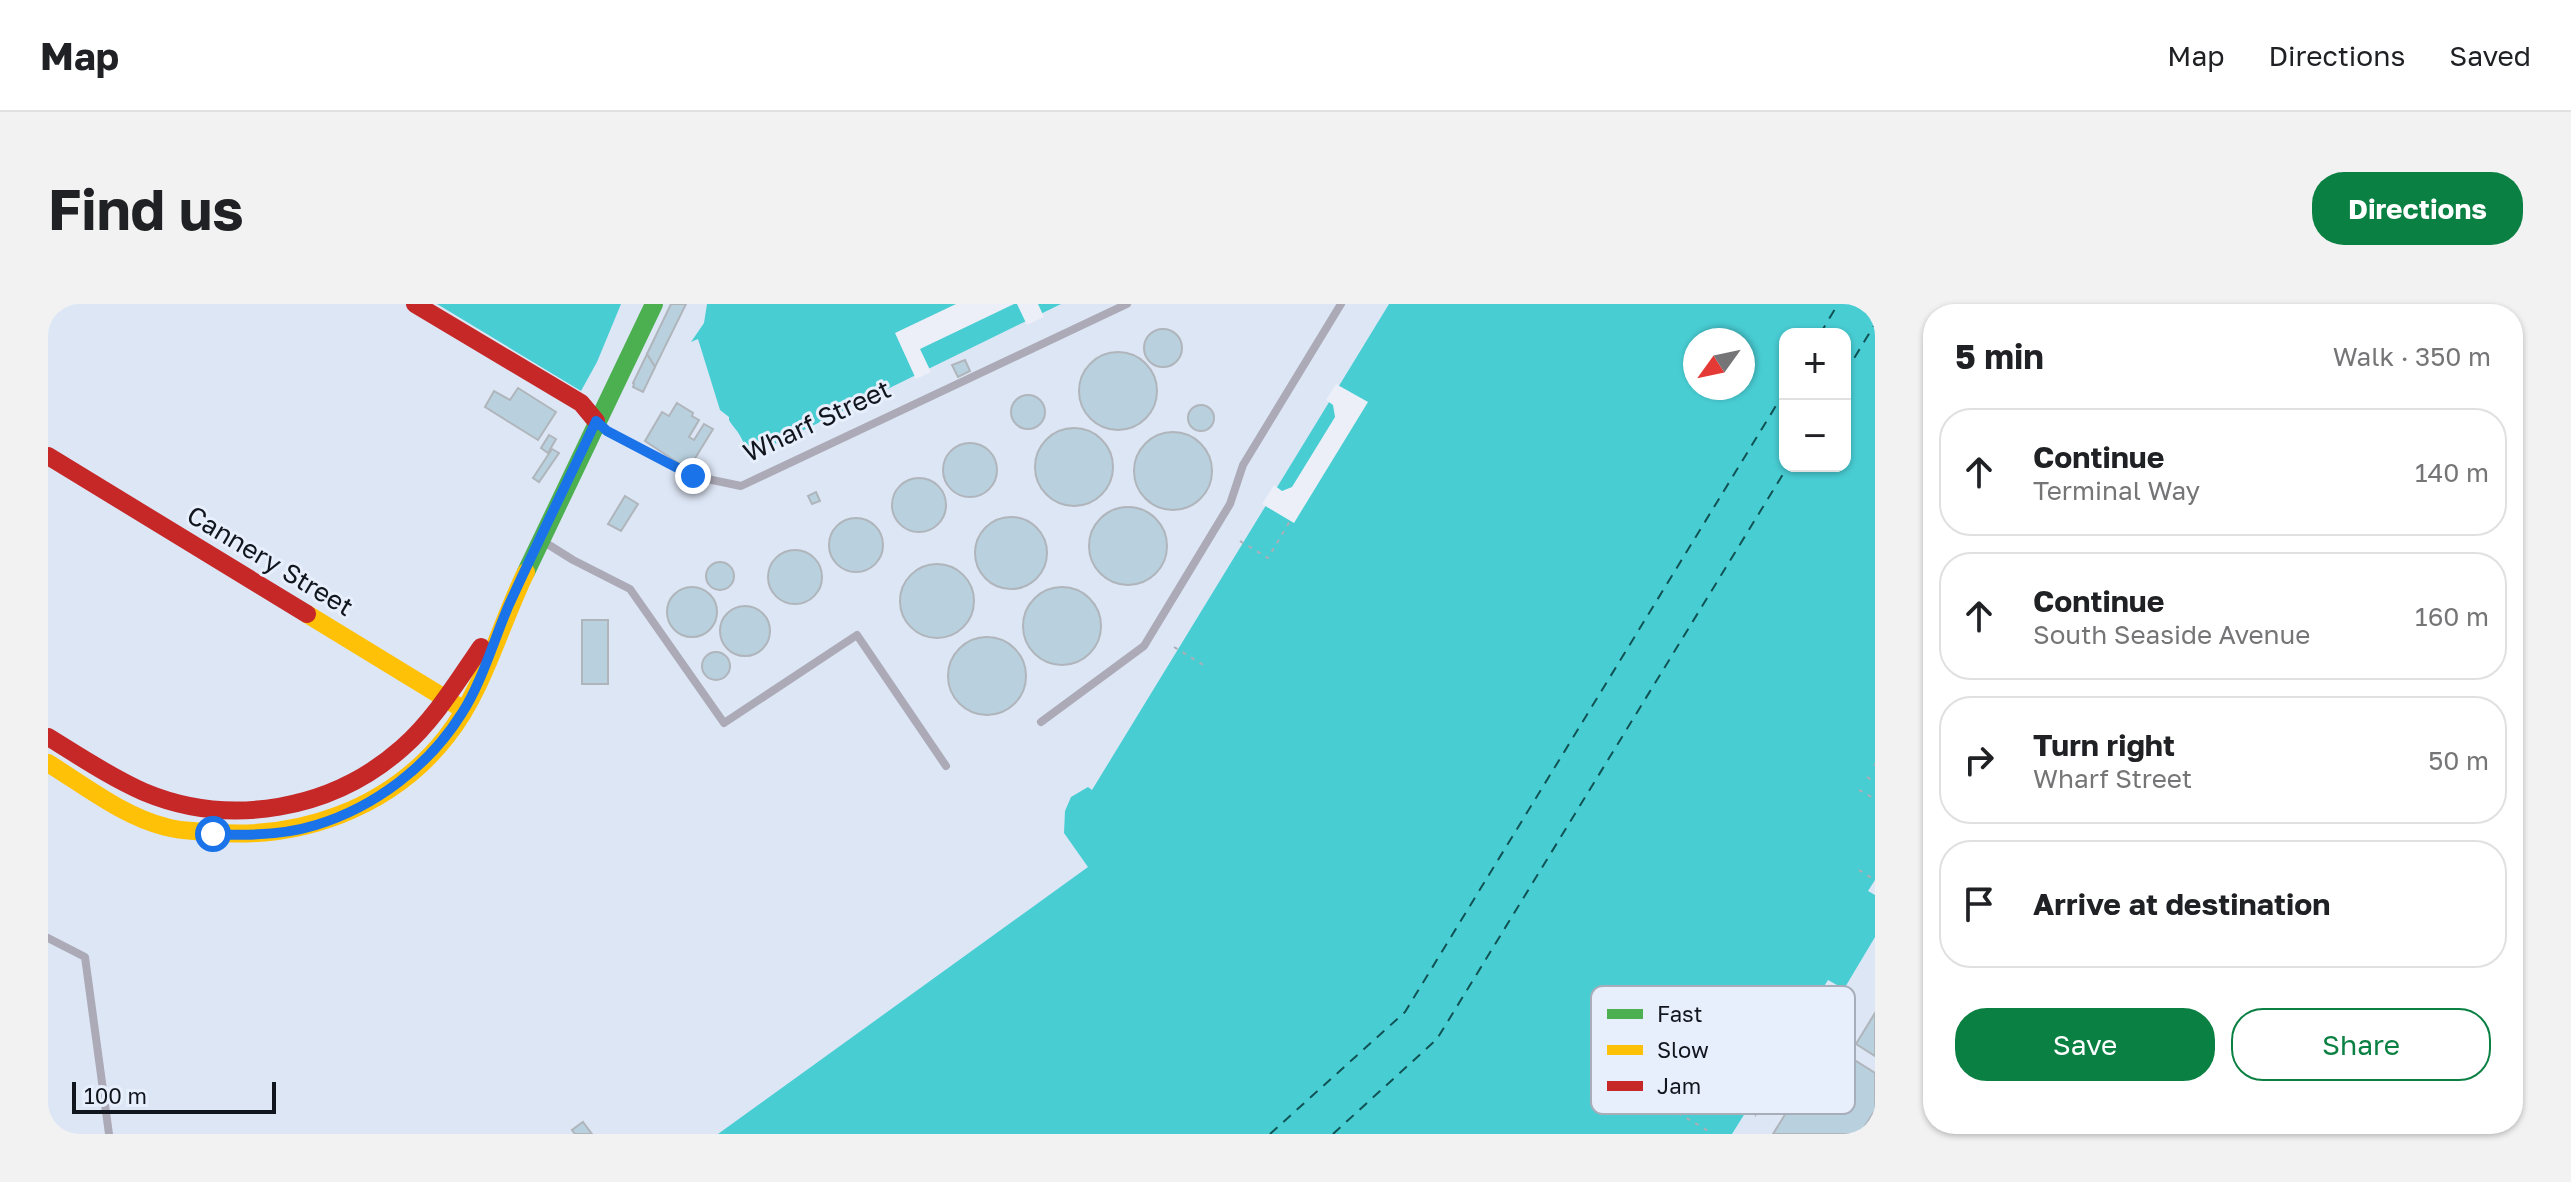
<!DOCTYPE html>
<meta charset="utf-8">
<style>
body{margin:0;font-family:"Golos Text",sans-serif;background:#f2f2f2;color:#202124}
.controls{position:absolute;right:24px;top:24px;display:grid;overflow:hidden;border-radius:16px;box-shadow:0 2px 6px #0004}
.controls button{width:72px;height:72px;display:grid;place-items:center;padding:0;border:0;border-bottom:2px solid #e0e0e0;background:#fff;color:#202124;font:40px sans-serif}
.compass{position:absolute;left:1635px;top:24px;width:72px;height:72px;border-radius:50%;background:#fff;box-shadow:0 2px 6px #0004;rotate:237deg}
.scale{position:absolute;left:24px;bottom:20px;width:204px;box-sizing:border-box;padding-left:8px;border:4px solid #11151d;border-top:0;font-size:22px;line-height:28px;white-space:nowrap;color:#11151d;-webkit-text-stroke:6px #e7eefc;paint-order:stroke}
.stop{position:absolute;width:24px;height:24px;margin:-18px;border:6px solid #1a73e8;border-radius:50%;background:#fff}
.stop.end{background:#1a73e8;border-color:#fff;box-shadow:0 2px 8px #0008}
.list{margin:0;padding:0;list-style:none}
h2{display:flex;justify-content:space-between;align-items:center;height:104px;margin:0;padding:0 32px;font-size:34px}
h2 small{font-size:26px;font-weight:400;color:#757577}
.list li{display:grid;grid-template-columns:52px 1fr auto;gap:24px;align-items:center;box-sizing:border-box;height:128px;margin:0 16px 16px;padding:0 16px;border:2px solid #e0e0e0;border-radius:32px}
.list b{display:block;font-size:30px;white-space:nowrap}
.list p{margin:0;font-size:26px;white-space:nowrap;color:#757577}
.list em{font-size:26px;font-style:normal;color:#757577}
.actions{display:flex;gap:16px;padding:24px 32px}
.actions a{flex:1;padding:18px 0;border:2px solid #0b8043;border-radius:32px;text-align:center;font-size:28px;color:#0b8043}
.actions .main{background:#0b8043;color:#fff}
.icon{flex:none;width:44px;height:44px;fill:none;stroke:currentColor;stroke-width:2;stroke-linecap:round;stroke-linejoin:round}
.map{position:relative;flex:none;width:1827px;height:830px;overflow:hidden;border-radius:32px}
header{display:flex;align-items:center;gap:48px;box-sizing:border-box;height:112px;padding:0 40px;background:#fff;border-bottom:2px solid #e0e0e0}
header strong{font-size:38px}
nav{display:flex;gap:44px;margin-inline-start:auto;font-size:28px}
.intro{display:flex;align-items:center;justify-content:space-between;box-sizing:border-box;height:192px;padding:0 48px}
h1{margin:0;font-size:56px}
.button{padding:20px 36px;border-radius:32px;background:#0b8043;color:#fff;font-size:28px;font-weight:700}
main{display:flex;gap:48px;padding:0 48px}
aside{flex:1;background:#fff;border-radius:32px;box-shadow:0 2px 6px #0004}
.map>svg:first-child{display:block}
.built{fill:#dde6f5;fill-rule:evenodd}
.water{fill:#48cdd3;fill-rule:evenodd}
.pier{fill:#eceff7}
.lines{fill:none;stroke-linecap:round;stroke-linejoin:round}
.ferry{stroke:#115254;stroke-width:2;stroke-dasharray:10 8;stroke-linecap:butt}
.building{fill:#b9d1de;stroke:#b0b5bb;stroke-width:2}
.path{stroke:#adaeb6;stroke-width:2;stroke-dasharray:4 6;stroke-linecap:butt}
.lane{stroke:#acaab7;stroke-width:8}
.fast{stroke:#4caf50;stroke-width:18}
.slow{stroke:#ffc107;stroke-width:18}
.jam{stroke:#c62828;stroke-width:18}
.route{stroke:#1a73e8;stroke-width:10}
.labels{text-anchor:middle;stroke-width:6;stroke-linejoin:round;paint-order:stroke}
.street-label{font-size:26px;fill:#11151d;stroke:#e7eefc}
.key{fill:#e7eefc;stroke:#a7adb9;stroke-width:2}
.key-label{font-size:22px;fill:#11151d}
</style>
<header>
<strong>Map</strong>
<nav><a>Map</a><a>Directions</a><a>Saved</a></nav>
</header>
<div class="intro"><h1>Find us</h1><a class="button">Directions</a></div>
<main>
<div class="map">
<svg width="1827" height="830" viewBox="0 0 1827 830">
<rect width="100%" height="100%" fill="#eceff7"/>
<!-- built -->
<path class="built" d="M0 0H1827V830H0ZM1737 30H1797V162H1737ZM1647 36H1695V84H1647Z"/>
<!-- water -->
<g class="water">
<path d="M389 0H573L549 58 533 87Z"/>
<path d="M659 0H1013L713 147C696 148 697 138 689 127 686 123 683 120 681 116V113L672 106 650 35 643 38 656 19Z"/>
<path d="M1341 0H1827V576L1820 587 1827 591V633L1796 685 1780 676 1684 830H670L1040 563 1016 529 1017 507 1023 493 1040 483 1044 486ZM1737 30H1797V162H1737ZM1647 36H1695V84H1647Z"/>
</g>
<!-- pier -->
<g class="pier">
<path d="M908 0H966L872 45 883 68 868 75 847 29Z"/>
<path d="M969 0H990L996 13 979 21Z"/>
<path d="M1288 80 1320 98 1246 219 1214 200 1226 181 1234 187 1244 183 1287 113 1285 101 1278 96Z"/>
</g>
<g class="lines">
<!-- ferry -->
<g class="ferry">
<path d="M1772 30 1790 0"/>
<path d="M1797 69 1827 20"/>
<path d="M1222 830 1357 708 1737 87"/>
<path d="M1285 830 1389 735 1740 162"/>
</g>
</g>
<!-- building -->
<g class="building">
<path d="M623 0H638L607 63 599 50Z"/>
<circle cx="1115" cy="44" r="19"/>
<circle cx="1070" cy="87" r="39"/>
<path d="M599 50 607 63 595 88 585 83 586 80 585 79Z"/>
<path d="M917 56 922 67 910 73 904 61Z"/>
<path d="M470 84 508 108 490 136 437 103 446 87 462 96Z"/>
<circle cx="980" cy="108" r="17"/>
<path d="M629 99 645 109 644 112 651 116 641 133 646 136 656 120 665 125 641 164 633 159 632 160 597 137 614 108 621 112Z"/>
<circle cx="1153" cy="114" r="13"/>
<circle cx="1026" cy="163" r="39"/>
<circle cx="1125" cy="167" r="39"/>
<path d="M501 131 508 135 500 149 493 144Z"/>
<circle cx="922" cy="166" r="27"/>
<path d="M504 145 511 149 491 178 485 174Z"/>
<circle cx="871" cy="201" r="27"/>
<path d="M768 188 772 197 764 200 760 192Z"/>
<path d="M577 192 590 200 573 227 560 220Z"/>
<circle cx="1080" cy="242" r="39"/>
<circle cx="963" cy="249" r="36"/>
<circle cx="808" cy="241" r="27"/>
<circle cx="747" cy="273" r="27"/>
<circle cx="672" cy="272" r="14"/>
<circle cx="889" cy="297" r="37"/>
<circle cx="1014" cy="322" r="39"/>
<circle cx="644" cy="308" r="25"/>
<circle cx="697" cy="327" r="25"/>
<rect x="534" y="316" width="26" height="64"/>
<circle cx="939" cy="372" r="39"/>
<circle cx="668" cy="362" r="14"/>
<path d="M1827 709V752L1808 740Z"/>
<path d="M1781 740 1827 769V806L1812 830H1725Z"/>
<path d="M535 818 544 830H527L524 826Z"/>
</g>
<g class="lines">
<!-- path -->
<g class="path">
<path d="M1192 237 1220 254 1242 217"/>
<path d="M1126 343 1157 362"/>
<path d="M1826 460 1827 461"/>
<path d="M1819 473 1827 478"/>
<path d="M1811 486 1827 495"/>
<path d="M1811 566 1827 576"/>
<path d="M1672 742 1698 757"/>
<path d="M1697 757 1731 776"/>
<path d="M1651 776 1682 795"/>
<path d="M1682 795 1708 812"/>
<path d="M1630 809 1662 828"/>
</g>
<!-- lane -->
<g class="lane">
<path d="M551 119 559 127 645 172 693 182 1079 0"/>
<path d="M493 236 525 256 582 285 676 419 809 331 898 462"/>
<path d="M993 418 1096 342 1182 200 1195 161 1293 0"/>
<path d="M0 634 37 653 61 830"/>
</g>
<!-- fast -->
<path class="fast" d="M478 268 606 0"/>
<!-- slow -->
<g class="slow">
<path d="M259 310 408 401"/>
<path d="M0 459C37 482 75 512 118 523 131 527 146 527 160 528 250 537 342 505 399 432 436 385 452 321 478 268"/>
</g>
<!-- jam -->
<g class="jam">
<path d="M367 0 533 99 548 117"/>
<path d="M0 152 259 310"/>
<path d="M0 433C31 452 62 473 96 488 182 524 284 506 354 444 386 416 409 378 433 343"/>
</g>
</g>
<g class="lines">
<!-- route -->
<path class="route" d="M165 530C198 532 236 531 268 521 327 503 381 462 414 409 433 380 446 336 460 303 488 241 519 179 548 117L559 127 645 172"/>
</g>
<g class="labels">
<!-- street labels -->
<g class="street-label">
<text transform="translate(769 117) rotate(-25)" y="9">Wharf Street</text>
<text transform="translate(222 257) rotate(31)" y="9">Cannery Street</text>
</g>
</g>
<!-- legend -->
<rect x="1543" y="682" width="264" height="128" rx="12" class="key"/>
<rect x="1559" y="705" width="36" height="10" fill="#4caf50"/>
<rect x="1559" y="741" width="36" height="10" fill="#ffc107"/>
<rect x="1559" y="777" width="36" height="10" fill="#c62828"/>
<g class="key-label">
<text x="1609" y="718">Fast</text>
<text x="1609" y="754">Slow</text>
<text x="1609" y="790">Jam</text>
</g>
</svg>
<div class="controls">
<button>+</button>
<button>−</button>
</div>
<svg class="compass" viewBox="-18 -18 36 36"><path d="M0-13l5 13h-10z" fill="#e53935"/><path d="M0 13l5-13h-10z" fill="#757577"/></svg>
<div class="scale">100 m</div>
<div class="stop" style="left:165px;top:530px"></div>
<div class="stop end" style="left:645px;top:172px"></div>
</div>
<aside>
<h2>5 min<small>Walk · 350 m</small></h2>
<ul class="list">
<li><svg class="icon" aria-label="ahead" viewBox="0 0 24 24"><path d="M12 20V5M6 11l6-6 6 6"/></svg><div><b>Continue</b><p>Terminal Way</p></div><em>140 m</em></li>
<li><svg class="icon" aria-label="ahead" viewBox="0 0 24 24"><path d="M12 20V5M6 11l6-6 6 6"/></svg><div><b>Continue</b><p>South Seaside Avenue</p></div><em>160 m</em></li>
<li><svg class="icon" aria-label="right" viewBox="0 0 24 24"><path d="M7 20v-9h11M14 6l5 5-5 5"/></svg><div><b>Turn right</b><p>Wharf Street</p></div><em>50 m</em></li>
<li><svg class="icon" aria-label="arrive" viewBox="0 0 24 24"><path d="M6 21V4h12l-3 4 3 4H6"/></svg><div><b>Arrive at destination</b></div></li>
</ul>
<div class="actions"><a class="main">Save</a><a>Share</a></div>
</aside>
</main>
